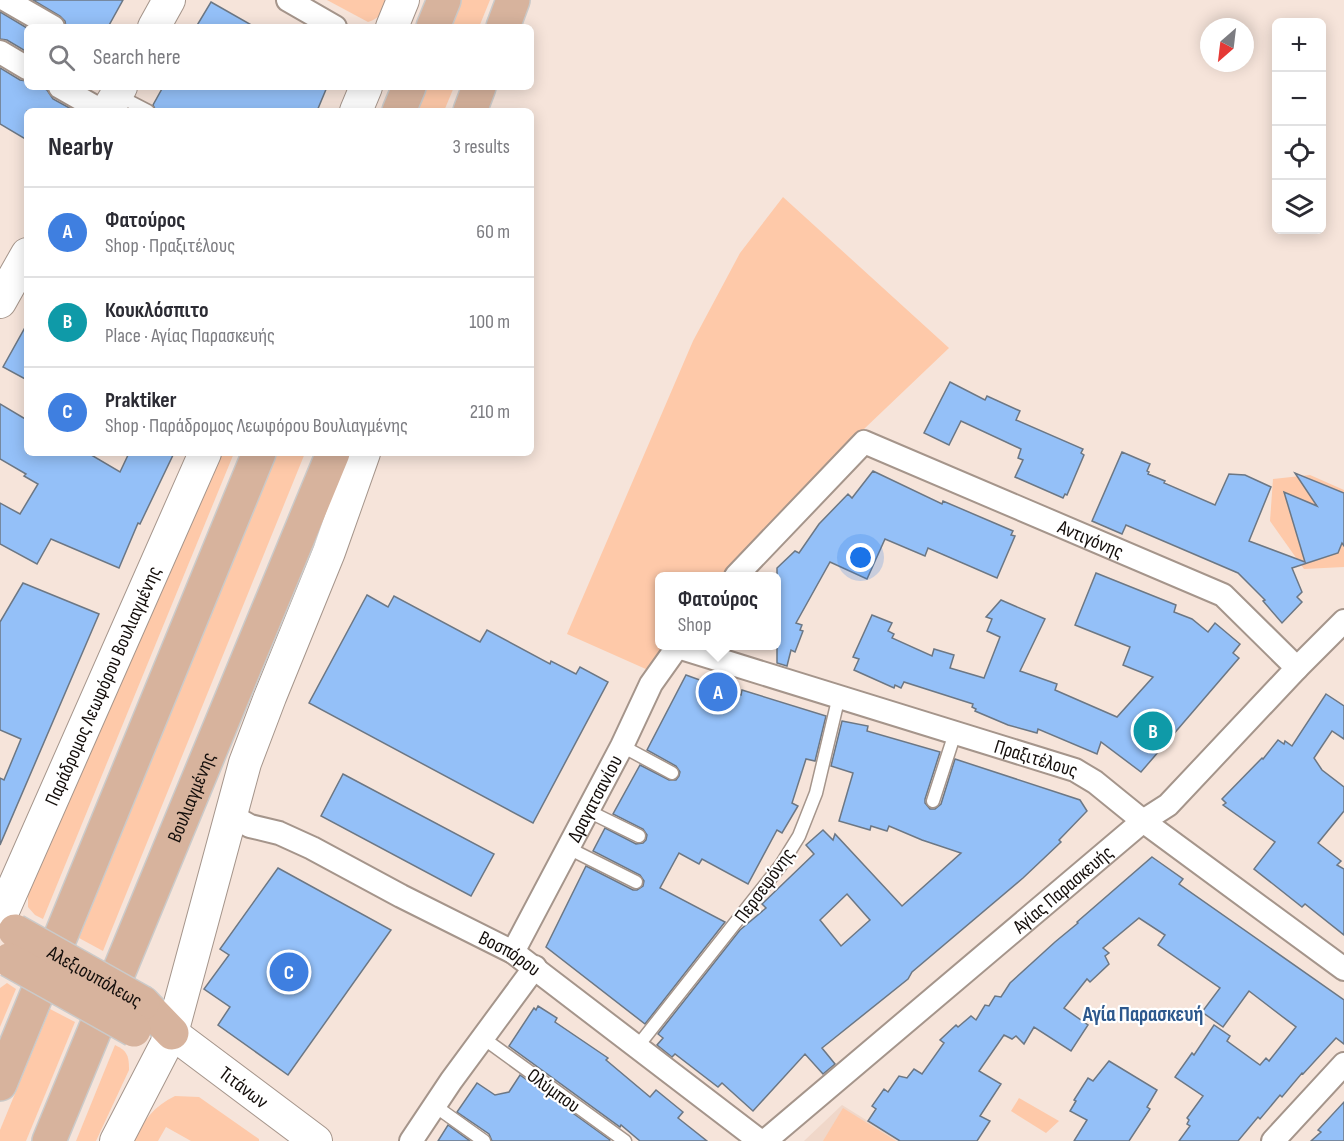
<!DOCTYPE html>
<meta charset="utf-8">
<style>
body{margin:0;font-family:"Sofia Sans Condensed",sans-serif;background:#f2f2f3;color:#2b2b33}
.controls{position:absolute;right:18px;top:18px;display:grid;overflow:hidden;border-radius:9px;box-shadow:0 3px 15px #0003}
.controls button{width:54px;height:54px;display:grid;place-items:center;padding:0;border:0;border-bottom:2px solid #e1e1e2;background:#fff;color:#2b2b33;font:30px sans-serif}
.compass{position:absolute;left:1200px;top:18px;width:54px;height:54px;border-radius:50%;background:#fff;box-shadow:0 3px 15px #0003;rotate:208deg}
.you{position:absolute;left:861px;top:558px;width:21px;height:21px;margin:-15px;border:4px solid #fff;border-radius:50%;background:#1a73e8;box-shadow:0 0 0 9px #1a73e833}
.badge{display:grid;place-items:center;width:39px;height:39px;border-radius:50%;background:#111827;color:#fff;font-size:20px;font-weight:700}
.pin{position:absolute;translate:-50% -50%;border:3px solid #fff;box-shadow:0 2px 6px #0006}
.popup{position:absolute;left:655px;top:572px;width:126px;height:78px;box-sizing:border-box;display:grid;place-content:center;border-radius:9px;background:#fff;filter:drop-shadow(0 2px 4px #0005);font-size:20px;white-space:nowrap;color:#7c7c81}
.popup b{font-size:22px;color:#2b2b33}
.popup::after{content:'';position:absolute;left:50%;top:100%;margin-left:-12px;border:12px solid transparent;border-top-color:#fff}
.list{margin:0;padding:0;list-style:none}
h2{display:flex;justify-content:space-between;align-items:center;height:78px;margin:0;padding:0 24px;font-size:26px}
h2 small{font-size:20px;font-weight:400;color:#7c7c81}
.list li{display:grid;grid-template-columns:39px 1fr auto;gap:18px;align-items:center;box-sizing:border-box;height:90px;padding:0 24px;border-top:2px solid #e1e1e2}
.list b{display:block;font-size:22px;white-space:nowrap}
.list p{margin:0;font-size:20px;white-space:nowrap;color:#7c7c81}
.list em{font-size:20px;font-style:normal;color:#7c7c81}
.icon{flex:none;width:33px;height:33px;fill:none;stroke:currentColor;stroke-width:2;stroke-linecap:round;stroke-linejoin:round}
.map{position:relative;flex:none;width:1344px;height:1141px;overflow:hidden}
.search{position:absolute;background:#fff;box-shadow:0 3px 15px #0003;left:24px;top:24px;width:510px;height:66px;display:flex;align-items:center;gap:15px;box-sizing:border-box;padding:0 21px;border-radius:9px;color:#7c7c81;font-size:22px}
.panel{position:absolute;background:#fff;box-shadow:0 3px 15px #0003;left:24px;top:108px;width:510px;height:348px;border-radius:9px}
.map>svg:first-child{display:block}
.built{fill:#f0d7c9}
.green{fill:#fec9a9}
.building{fill:#94c0f8;stroke:#6c7784;stroke-width:1.5;fill-rule:evenodd}
.lines{fill:none;stroke-linecap:round;stroke-linejoin:round}
.lane-casing{stroke:#a5958b;stroke-width:15}
.street-casing{stroke:#a5958b;stroke-width:26}
.secondary-casing{stroke:#a5958b;stroke-width:34}
.primary-casing{stroke:#cbcac9;stroke-width:36}
.lane{stroke:#fff;stroke-width:12}
.street{stroke:#fff;stroke-width:22}
.secondary{stroke:#fff;stroke-width:32}
.primary{stroke:#d7b39d;stroke-width:33}
.primary-bridge-casing{stroke:#cbcac9;stroke-width:36;stroke-linecap:butt}
.primary-bridge{stroke:#d7b39d;stroke-width:33}
.labels{text-anchor:middle;stroke-width:4.5;stroke-linejoin:round;paint-order:stroke}
.street-label{font-size:20px;fill:#140e0b;stroke:#fff}
.neighbourhood-label{font-size:21px;font-weight:bold;fill:#2d588d;stroke:#fff}
</style>
<div class="map">
<svg width="1344" height="1141" viewBox="0 0 1344 1141">
<rect width="100%" height="100%" fill="#f6e4da"/>
<!-- built -->
<path class="built" d="M842 1105 900 1141H804Z"/>
<!-- green -->
<g class="green">
<path d="M327 0H389C384 12 380 18 368 22Z"/>
<path d="M461 0H490L479 27H450Z"/>
<path d="M425 87H454L444 111H416Z"/>
<path d="M783 197 949 348 864 429 724 576H660V646H662L648 670 567 634 693 341 740 253Z"/>
<path d="M216 453H234L43 919 35 915 28 907V892Z"/>
<path d="M277 453H305L103 951 79 938Z"/>
<path d="M1310 475 1344 490V567L1304 569 1270 521 1273 479Z"/>
<path d="M7 983 16 989 0 1027V988Z"/>
<path d="M50 1009 75 1022 26 1141H0V1130Z"/>
<path d="M115 1045C128 1051 129 1057 129 1070L96 1141H76Z"/>
<path d="M175 1096 199 1097 259 1139V1141H191L166 1127 158 1141H134C143 1121 154 1106 175 1096Z"/>
<path d="M1019 1098 1059 1121 1046 1133 1011 1111Z"/>
<path d="M843 1108 896 1141H823Z"/>
</g>
<!-- building -->
<g class="building">
<path d="M33 0H123L108 27H66L65 21 60 16Z"/>
<path d="M211 2 255 27H196Z"/>
<path d="M0 12 27 28V52L7 40 0 39Z"/>
<path d="M0 68 20 80 27 81V87H42L47 90 53 99 75 111H27V140L0 124Z"/>
<path d="M163 87H327L317 111H156L153 105Z"/>
<path d="M27 324V380L3 367Z"/>
<path d="M950 382 985 400 987 396 1020 411 1016 420 1083 449 1081 453 1084 455 1067 495 1065 494 1063 498 1015 477 1023 460 1018 458 1021 449 961 421 949 445 924 433Z"/>
<path d="M0 404 27 420V453H88L120 472 129 453H174L140 524 138 523 119 568 51 539 37 564 0 544V503L20 514 38 484 24 476 26 474 0 459Z"/>
<path d="M1122 452 1150 464 1147 471 1149 472 1148 474 1165 481 1164 483 1215 505 1229 474 1245 475 1271 487 1249 541 1305 562 1284 492 1317 506 1295 473 1344 493V546L1342 543 1338 553 1292 568 1302 592 1297 597 1302 602 1282 623 1263 601 1265 600 1238 573 1126 525 1122 534 1092 521Z"/>
<path d="M873 471 942 504 943 501 1013 531 1011 535 1015 536 997 578 928 548 925 556 885 539 867 579 830 562 796 623 802 625 800 630 803 631 795 652 791 650 787 666 777 663V568L795 551 799 553 819 524 848 494 852 498Z"/>
<path d="M1096 573 1176 605 1174 612 1192 619 1208 632 1215 623 1240 644 1233 653 1239 658 1141 772 1101 742 1097 754 1038 729 1037 733 1008 725 975 711 976 709 972 707 973 704 904 682 901 688 895 685 894 688 854 670 859 659 853 657 872 615 892 623 888 631 894 634 892 638 932 656 934 649 954 655 950 668 984 678 1000 637 987 631 992 619 986 617 1001 600 1045 619 1020 671 1057 684 1055 690 1117 717 1153 677 1123 665 1130 647 1075 625Z"/>
<path d="M23 583 99 614 0 845V778L4 780 21 739 0 730V622Z"/>
<path d="M367 595 388 607 394 596 480 642 487 630 550 664 551 661 576 674 580 667 608 682 533 823 309 703Z"/>
<path d="M686 675 741 695 742 690 826 716 815 761 806 759 792 803 798 806 782 833 777 830 748 884 702 859 699 864 679 853 660 888 725 922 645 1024 546 947 586 866 633 890H637L643 886 644 881 640 875 593 851 605 828 636 844 643 843 646 840 647 835 643 829 613 814 640 765 669 780H676L679 776 680 772 676 766 647 750Z"/>
<path d="M1326 694 1344 706V739L1332 731 1314 758 1322 770 1344 787V811L1318 843 1341 861 1337 865 1344 869V935L1305 904 1302 907 1254 869 1275 842 1223 805 1226 803 1222 799 1262 758 1263 759 1278 740 1284 744 1285 741 1292 746Z"/>
<path d="M842 721 868 726 867 731 940 752 925 799V803L930 809H935L941 804 955 759 1080 800 1087 811 1059 840 1061 842 1023 878 912 972 908 979 822 1048 835 1064 823 1074 805 1054 753 1111 722 1083 718 1087 675 1054 672 1057 657 1045 663 1038 658 1034 740 930 766 908 762 904 814 854 806 845 823 830 833 840 835 834 902 906 961 853 922 840 889 826 887 831 871 826 870 830 839 821 853 773 831 766ZM847 894 870 920 841 946 820 920Z"/>
<path d="M343 774 494 854 471 896 321 816Z"/>
<path d="M1152 857 1183 879 1179 884 1344 1000V1044L1336 1038 1303 1074 1302 1073 1282 1097 1280 1095 1260 1119 1258 1117 1238 1141H1179L1190 1126 1187 1124 1189 1120 1187 1118 1203 1096 1175 1077 1192 1053 1194 1055 1214 1025 1230 1036 1227 1041 1260 1065 1266 1058 1269 1061 1296 1027 1249 991 1223 1027 1202 1012 1220 988 1158 945 1165 935 1139 918 1103 948 1109 953 1105 956 1109 964 1090 982 1087 979 1064 1008 1088 1025 1071 1051 1034 1027 1024 1044 1016 1036 1012 1039 1004 1035 979 1071 1001 1084 980 1116 990 1121 977 1141H900L868 1121 876 1109 872 1106 884 1089 888 1092 899 1076 907 1078 914 1069 922 1074 944 1043 940 1040 956 1025 958 1027 971 1016 976 1020 985 1005 989 1006 995 996 1001 997 1010 983 1055 942 1078 923 1077 922Z"/>
<path d="M278 868 391 930 288 1075 218 1025 230 1007 204 989 229 955 220 949Z"/>
<path d="M538 1006 557 1018 555 1022 608 1058 606 1060 650 1097 656 1090 683 1112 678 1118 707 1141H640L621 1125 620 1127 509 1046 534 1008 536 1010Z"/>
<path d="M1109 1061 1157 1090 1147 1107 1150 1109 1129 1141H1074L1087 1120 1070 1111 1076 1101 1074 1100 1088 1078 1093 1081Z"/>
<path d="M520 1075 610 1140 609 1141H492L489 1134 457 1112 477 1083 495 1095 509 1092Z"/>
<path d="M1344 1102V1141H1311L1321 1132 1318 1130Z"/>
<path d="M448 1125 470 1141H438Z"/>
</g>
<g class="lines">
<!-- lane casing -->
<g class="lane-casing">
<g id="lane">
<path d="M117 95 148 111"/>
<path d="M622 746 672 773"/>
<path d="M933 801 955 733"/>
<path d="M588 811 639 836"/>
<path d="M568 848 636 882"/>
<path d="M483 1038 625 1141"/>
<path d="M637 1047 781 865 799 836 816 793 839 696"/>
<path d="M435 1106 484 1141"/>
</g>
</g>
<!-- street casing -->
<g class="street-casing">
<g id="street">
<path d="M6 0 53 27"/>
<path d="M288 0 335 27"/>
<path d="M0 52 27 68"/>
<path d="M60 87 102 111"/>
<path id="s1" d="M736 576 864 442 1223 595 1297 668"/>
<path id="s2" d="M678 647 1075 770 1095 782 1143 821 1344 969"/>
<path id="s3" d="M231 812 239 820 250 826 279 833 312 848 401 896 513 952 760 1141"/>
<path id="s4" d="M513 952 622 746 651 684 678 646"/>
<path d="M411 1141 451 1081 535 967"/>
<path id="s5" d="M765 1141 1143 821 1168 805 1297 668 1344 621"/>
<path d="M1273 1141 1344 1064"/>
</g>
</g>
<!-- secondary casing -->
<g class="secondary-casing">
<g id="secondary">
<path d="M154 27 169 0"/>
<path d="M392 27 403 0"/>
<path d="M107 111 121 87"/>
<path d="M356 111 366 87"/>
<path d="M0 302 27 254"/>
<path id="s6" d="M0 918 205 453"/>
<path id="s7" d="M172 1033 316 1141"/>
<path d="M116 1141 172 1033 245 763 270 697 329 552 364 453"/>
</g>
</g>
<!-- primary casing -->
<g class="primary-casing">
<g id="primary">
<path d="M433 27 444 0"/>
<path d="M503 27 513 0"/>
<path d="M399 111 409 87"/>
<path d="M470 111 479 87"/>
<path d="M143 1003 172 1033"/>
<path d="M0 1084 259 453"/>
<path id="s8" d="M49 1141 333 453"/>
</g>
</g>
<!-- lane -->
<use href="#lane" class="lane"/>
<!-- street -->
<use href="#street" class="street"/>
<!-- secondary -->
<use href="#secondary" class="secondary"/>
<!-- primary -->
<use href="#primary" class="primary"/>
<!-- primary-bridge casing -->
<g class="primary-bridge-casing">
<g id="primary-bridge">
<path id="s9" d="M15 931 143 1003"/>
<path d="M9 960 134 1030"/>
</g>
</g>
<!-- primary-bridge -->
<use href="#primary-bridge" class="primary-bridge"/>
</g>
<g class="labels">
<!-- street labels -->
<g class="street-label">
<text dy="7" stroke="none"><textPath href="#s1" startOffset="432">Αντιγόνης</textPath></text>
<text dy="7" stroke="none"><textPath href="#s6" startOffset="254">Παράδρομος Λεωφόρου Βουλιαγμένης</textPath></text>
<text dy="7" stroke="none"><textPath href="#s2" startOffset="375">Πραξιτέλους</textPath></text>
<text dy="7" stroke="none"><textPath href="#s8" startOffset="372">Βουλιαγμένης</textPath></text>
<text dy="7" stroke="none"><textPath href="#s4" startOffset="174">Δραγατσανίου</textPath></text>
<text transform="translate(764 885) rotate(-54)" y="7">Περσεφόνης</text>
<text dy="7" stroke="none"><textPath href="#s5" startOffset="390">Αγίας Παρασκευής</textPath></text>
<text dy="7" stroke="none"><textPath href="#s3" startOffset="314">Βοσπόρου</textPath></text>
<text dy="7" stroke="none"><textPath href="#s9" startOffset="92">Αλεξιουπόλεως</textPath></text>
<text dy="7" stroke="none"><textPath href="#s7" startOffset="90">Τιτάνων</textPath></text>
<text transform="translate(554 1090) rotate(36)" y="7">Ολύμπου</text>
</g>
<!-- neighbourhood labels -->
<g class="neighbourhood-label">
<text x="1143" y="1021">Αγία Παρασκευή</text>
</g>
</g>
</svg>
<div class="controls">
<button>+</button>
<button>−</button>
<button><svg class="icon" aria-label="locate" viewBox="0 0 24 24"><circle cx="12" cy="12" r="6"/><path d="M12 2v4M12 18v4M2 12h4M18 12h4"/></svg></button>
<button><svg class="icon" aria-label="layers" viewBox="0 0 24 24"><path d="M12 4l9 5-9 5-9-5zM3 14l9 5 9-5"/></svg></button>
</div>
<svg class="compass" viewBox="-18 -18 36 36"><path d="M0-13l5 13h-10z" fill="#e53935"/><path d="M0 13l5-13h-10z" fill="#7c7c81"/></svg>
<div class="you"></div>
<div class="pin badge" style="left:718px;top:692px;background:#3f7fe0">A</div>
<div class="popup"><b>Φατούρος</b>Shop</div>
<div class="pin badge" style="left:1153px;top:731px;background:#0f9aa8">B</div>
<div class="pin badge" style="left:289px;top:972px;background:#3f7fe0">C</div>
<div class="search"><svg class="icon" aria-label="search" viewBox="0 0 24 24"><circle cx="10" cy="10" r="6"/><path d="M15 15l6 6"/></svg>Search here</div>
<section class="panel">
<h2>Nearby<small>3 results</small></h2>
<ul class="list">
<li><span class="badge" style="background:#3f7fe0">A</span><div><b>Φατούρος</b><p>Shop · Πραξιτέλους</p></div><em>60 m</em></li>
<li><span class="badge" style="background:#0f9aa8">B</span><div><b>Κουκλόσπιτο</b><p>Place · Αγίας Παρασκευής</p></div><em>100 m</em></li>
<li><span class="badge" style="background:#3f7fe0">C</span><div><b>Praktiker</b><p>Shop · Παράδρομος Λεωφόρου Βουλιαγμένης</p></div><em>210 m</em></li>
</ul>
</section>
</div>
